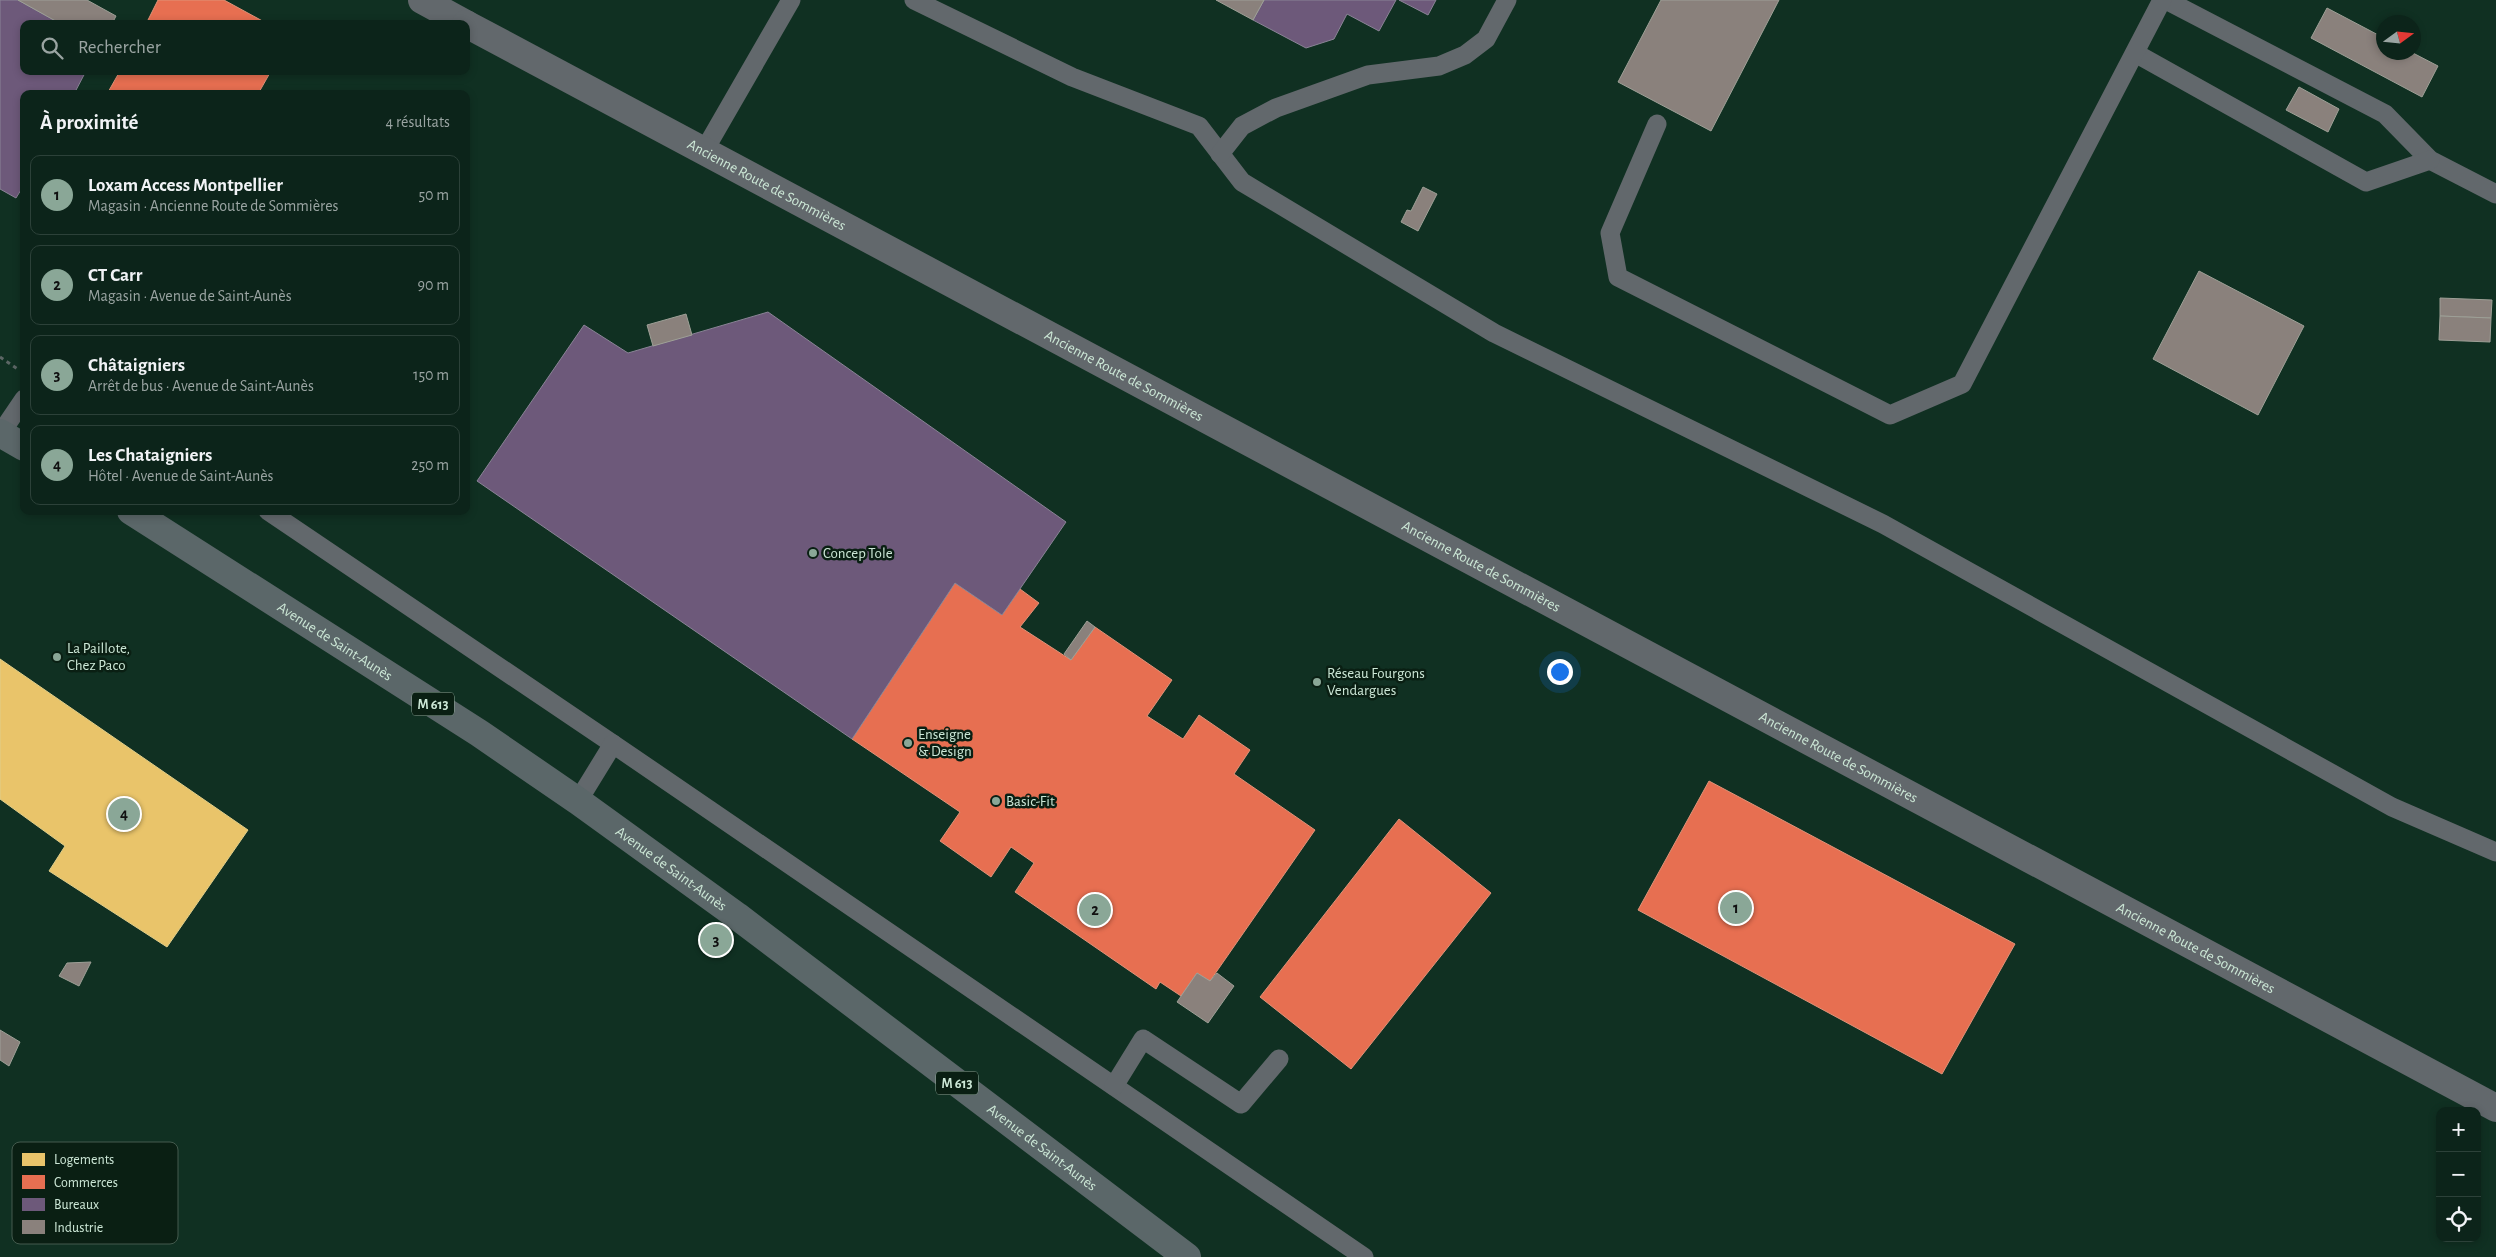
<!DOCTYPE html>
<html lang="fr">
<meta charset="utf-8">
<style>
body{margin:0;font-family:"Alegreya Sans",sans-serif;background:#1a3027;color:#f1f3f6}
.controls{position:absolute;right:15px;bottom:15px;display:grid;overflow:hidden;border-radius:10px;box-shadow:0 2px 8px #0003}
.controls button{width:45px;height:45px;display:grid;place-items:center;padding:0;border:0;border-bottom:1px solid #2c4139;background:#0c241a;color:#f1f3f6;font:25px sans-serif}
.compass{position:absolute;left:2376px;top:15px;width:45px;height:45px;border-radius:50%;background:#0c241a;box-shadow:0 2px 8px #0003;rotate:75deg}
.you{position:absolute;left:1559px;top:671px;width:18px;height:18px;margin:-12px;border:4px solid #fff;border-radius:50%;background:#1a73e8;box-shadow:0 0 0 8px #1a73e833}
.badge{display:grid;place-items:center;width:32px;height:32px;border-radius:50%;background:#8aa797;color:#111;font-size:16px;font-weight:700}
.pin{position:absolute;translate:-50% -50%;border:2px solid #fff;box-shadow:0 1px 5px #0006}
.list{margin:0;padding:0;list-style:none}
h2{display:flex;justify-content:space-between;align-items:center;height:65px;margin:0;padding:0 20px;font-size:21px}
h2 small{font-size:16px;font-weight:400;color:#9aa4a2}
.list li{display:grid;grid-template-columns:32px 1fr auto;gap:15px;align-items:center;box-sizing:border-box;height:80px;margin:0 10px 10px;padding:0 10px;border:1px solid #2c4139;border-radius:10px}
.list b{display:block;font-size:19px;white-space:nowrap}
.list p{margin:0;font-size:16px;white-space:nowrap;color:#9aa4a2}
.list em{font-size:16px;font-style:normal;color:#9aa4a2}
.icon{flex:none;width:28px;height:28px;fill:none;stroke:currentColor;stroke-width:2;stroke-linecap:round;stroke-linejoin:round}
.map{position:relative;flex:none;width:2496px;height:1257px;overflow:hidden}
.search{position:absolute;background:#0c241a;box-shadow:0 2px 8px #0003;left:20px;top:20px;width:450px;height:55px;display:flex;align-items:center;gap:12px;box-sizing:border-box;padding:0 18px;border-radius:10px;color:#9aa4a2;font-size:19px}
.panel{position:absolute;background:#0c241a;box-shadow:0 2px 8px #0003;left:20px;top:90px;width:450px;height:425px;border-radius:10px}
.map>svg:first-child{display:block}
.homes{fill:#e9c46a;stroke:#e0ce8a}
.shops{fill:#e76f51;stroke:#df9379}
.offices{fill:#6d597a;stroke:#8a8496}
.industry{fill:#8a817c;stroke:#9ea097}
.lines{fill:none;stroke-linecap:round;stroke-linejoin:round}
.path{stroke:#5c6665;stroke-width:3;stroke-dasharray:4 4;stroke-linecap:butt}
.lane{stroke:#62686c;stroke-width:19}
.street{stroke:#62686c;stroke-width:28}
.primary{stroke:#5b6769;stroke-width:28}
.poi-dot{fill:#8aa797;stroke:#0a1f13;stroke-width:2}
.labels{text-anchor:middle;stroke-width:5;stroke-linejoin:round;paint-order:stroke}
.shield{fill:#0a1f13;stroke:#92ab9c;stroke-width:1}
.shield-label{font-size:14px;font-weight:bold;fill:#cce7d6}
.street-label{font-size:15px;fill:#cce7d6;stroke:#0a1f13}
.poi-label{font-size:15px;fill:#cce7d6;stroke:#0a1f13;text-anchor:start}
.key{fill:#0a1f13;stroke:#445b4e;stroke-width:1}
.key-label{font-size:14px;fill:#cce7d6}
</style>
<div class="map">
<svg width="2496" height="1257" viewBox="0 0 2496 1257">
<rect width="100%" height="100%" fill="#103022"/>
<!-- homes -->
<path class="homes" d="M0 659 248 830 167 947 49 871 65 846 0 799Z"/>
<!-- shops -->
<g class="shops">
<path d="M158 0H224L268 24H146Z"/>
<path d="M120 71H271L258 94H107Z"/>
<path d="M955 583 1002 615 1020 589 1039 603 1020 627 1071 660 1095 627 1172 680 1147 716 1183 739 1199 715 1250 750 1234 774 1315 830 1210 981 1197 973 1181 996 1160 982 1156 989 1015 892 1034 863 1011 847 991 877 940 841 960 812 852 739Z"/>
<path d="M1709 781 2015 944 1942 1074 1638 910Z"/>
<path d="M1399 819 1491 893 1351 1069 1260 997Z"/>
</g>
<!-- offices -->
<g class="offices">
<path d="M0 0H18L61 24H24V71H86L74 94H24V185L16 198 0 189Z"/>
<path d="M1264 0H1396L1379 31 1347 14 1334 39 1306 48 1253 20Z"/>
<path d="M1399 0H1436L1428 15Z"/>
<path d="M768 312 1066 522 1002 615 955 583 852 739 477 481 584 325 628 353Z"/>
</g>
<!-- industry -->
<g class="industry">
<path d="M18 0H87L116 16 112 24H61Z"/>
<path d="M1216 0H1264L1253 20Z"/>
<path d="M1661 0H1779L1711 131 1618 82Z"/>
<path d="M2327 8 2384 38V52H2411L2438 66 2422 97 2311 38Z"/>
<path d="M2299 87 2339 109 2328 132 2286 110Z"/>
<path d="M1423 187 1437 194 1418 231 1401 222 1407 210 1411 211Z"/>
<path d="M2199 271 2304 326 2258 415 2153 359Z"/>
<path d="M2440 298 2492 300 2491 318 2440 316Z"/>
<path d="M686 314 692 335 653 346 647 325Z"/>
<path d="M2440 316 2491 318 2490 342 2439 340Z"/>
<path d="M1087 621 1095 627 1071 660 1064 654Z"/>
<path d="M91 962 79 986 59 976 67 963Z"/>
<path d="M1197 973 1210 981 1217 973 1234 986 1208 1023 1177 1002Z"/>
<path d="M0 1030 20 1042 9 1066 0 1060Z"/>
</g>
<g class="lines">
<!-- path -->
<path class="path" d="M0 357 19 370"/>
<!-- lane -->
<g class="lane">
<path d="M914 0 1072 77 1199 126 1242 182 1494 333 1883 524 2392 807 2496 852"/>
<path d="M2166 0 2385 114 2430 160 2496 194"/>
<path d="M2135 53 2366 182 2430 160"/>
<path d="M1657 124 1610 233 1618 277 1890 415 1962 384 2162 0"/>
<path d="M704 151 791 0"/>
<path d="M1220 154 1242 126 1276 108 1368 75 1439 66 1465 55 1486 39 1507 0"/>
<path d="M1 433 24 399"/>
<path d="M268 511 613 744"/>
<path d="M578 801 613 744 1364 1257"/>
<path d="M1114 1086 1143 1039 1241 1104 1279 1059"/>
</g>
<!-- street -->
<g class="street">
<path d="M422 0 466 24"/>
<path id="s1" d="M466 24 2496 1108"/>
</g>
<!-- primary -->
<g class="primary">
<path d="M0 433 24 447"/>
<path id="s2" d="M131 511 479 733 578 801 737 916 1187 1257"/>
</g>
</g>
<!-- markers -->
<g class="poi-dot">
<circle cx="813" cy="553" r="5"/>
<circle cx="57" cy="657" r="5"/>
<circle cx="1317" cy="682" r="5"/>
<circle cx="908" cy="743" r="5"/>
<circle cx="996" cy="801" r="5"/>
</g>
<g class="labels">
<!-- shield labels -->
<g class="shield">
<rect x="412" y="692.5" width="42" height="23" rx="4"/>
<rect x="936" y="1071.5" width="42" height="23" rx="4"/>
</g>
<g class="shield-label">
<text x="433" y="709">M 613</text>
<text x="957" y="1088">M 613</text>
</g>
<!-- street labels -->
<g class="street-label">
<text dy="5" stroke="none"><textPath href="#s1" startOffset="341">Ancienne Route de Sommières</textPath></text>
<text dy="5" stroke="none"><textPath href="#s1" startOffset="746">Ancienne Route de Sommières</textPath></text>
<text dy="5" stroke="none"><textPath href="#s1" startOffset="1151">Ancienne Route de Sommières</textPath></text>
<text dy="5" stroke="none"><textPath href="#s2" startOffset="242">Avenue de Saint-Aunès</textPath></text>
<text dy="5" stroke="none"><textPath href="#s1" startOffset="1556">Ancienne Route de Sommières</textPath></text>
<text dy="5" stroke="none"><textPath href="#s2" startOffset="648">Avenue de Saint-Aunès</textPath></text>
<text dy="5" stroke="none"><textPath href="#s1" startOffset="1961">Ancienne Route de Sommières</textPath></text>
<text dy="5" stroke="none"><textPath href="#s2" startOffset="1112">Avenue de Saint-Aunès</textPath></text>
</g>
<!-- poi labels -->
<g class="poi-label">
<text x="823" y="558">Concep Tole</text>
<text x="67" y="653">La Paillote,<tspan x="67" dy="17">Chez Paco</tspan></text>
<text x="1327" y="678">Réseau Fourgons<tspan x="1327" dy="17">Vendargues</tspan></text>
<text x="918" y="739">Enseigne<tspan x="918" dy="17">&amp; Design</tspan></text>
<text x="1006" y="806">Basic-Fit</text>
</g>
</g>
<!-- legend -->
<rect x="12" y="1142" width="166" height="102" rx="8" class="key"/>
<rect x="22" y="1153" width="23" height="13" fill="#e9c46a"/>
<rect x="22" y="1175" width="23" height="14" fill="#e76f51"/>
<rect x="22" y="1198" width="23" height="13" fill="#6d597a"/>
<rect x="22" y="1220" width="23" height="14" fill="#8a817c"/>
<g class="key-label">
<text x="54" y="1164">Logements</text>
<text x="54" y="1187">Commerces</text>
<text x="54" y="1209">Bureaux</text>
<text x="54" y="1232">Industrie</text>
</g>
</svg>
<div class="controls">
<button>+</button>
<button>−</button>
<button><svg class="icon" aria-label="locate" viewBox="0 0 24 24"><circle cx="12" cy="12" r="6"/><path d="M12 2v4M12 18v4M2 12h4M18 12h4"/></svg></button>
</div>
<svg class="compass" viewBox="-18 -18 36 36"><path d="M0-13l5 13h-10z" fill="#e53935"/><path d="M0 13l5-13h-10z" fill="#9aa4a2"/></svg>
<div class="you"></div>
<div class="pin badge" style="left:1736px;top:908px">1</div>
<div class="pin badge" style="left:1095px;top:910px">2</div>
<div class="pin badge" style="left:716px;top:940px">3</div>
<div class="pin badge" style="left:124px;top:814px">4</div>
<div class="search"><svg class="icon" aria-label="search" viewBox="0 0 24 24"><circle cx="10" cy="10" r="6"/><path d="M15 15l6 6"/></svg>Rechercher</div>
<section class="panel">
<h2>À proximité<small>4 résultats</small></h2>
<ul class="list">
<li><span class="badge">1</span><div><b>Loxam Access Montpellier</b><p>Magasin · Ancienne Route de Sommières</p></div><em>50 m</em></li>
<li><span class="badge">2</span><div><b>CT Carr</b><p>Magasin · Avenue de Saint-Aunès</p></div><em>90 m</em></li>
<li><span class="badge">3</span><div><b>Châtaigniers</b><p>Arrêt de bus · Avenue de Saint-Aunès</p></div><em>150 m</em></li>
<li><span class="badge">4</span><div><b>Les Chataigniers</b><p>Hôtel · Avenue de Saint-Aunès</p></div><em>250 m</em></li>
</ul>
</section>
</div>
